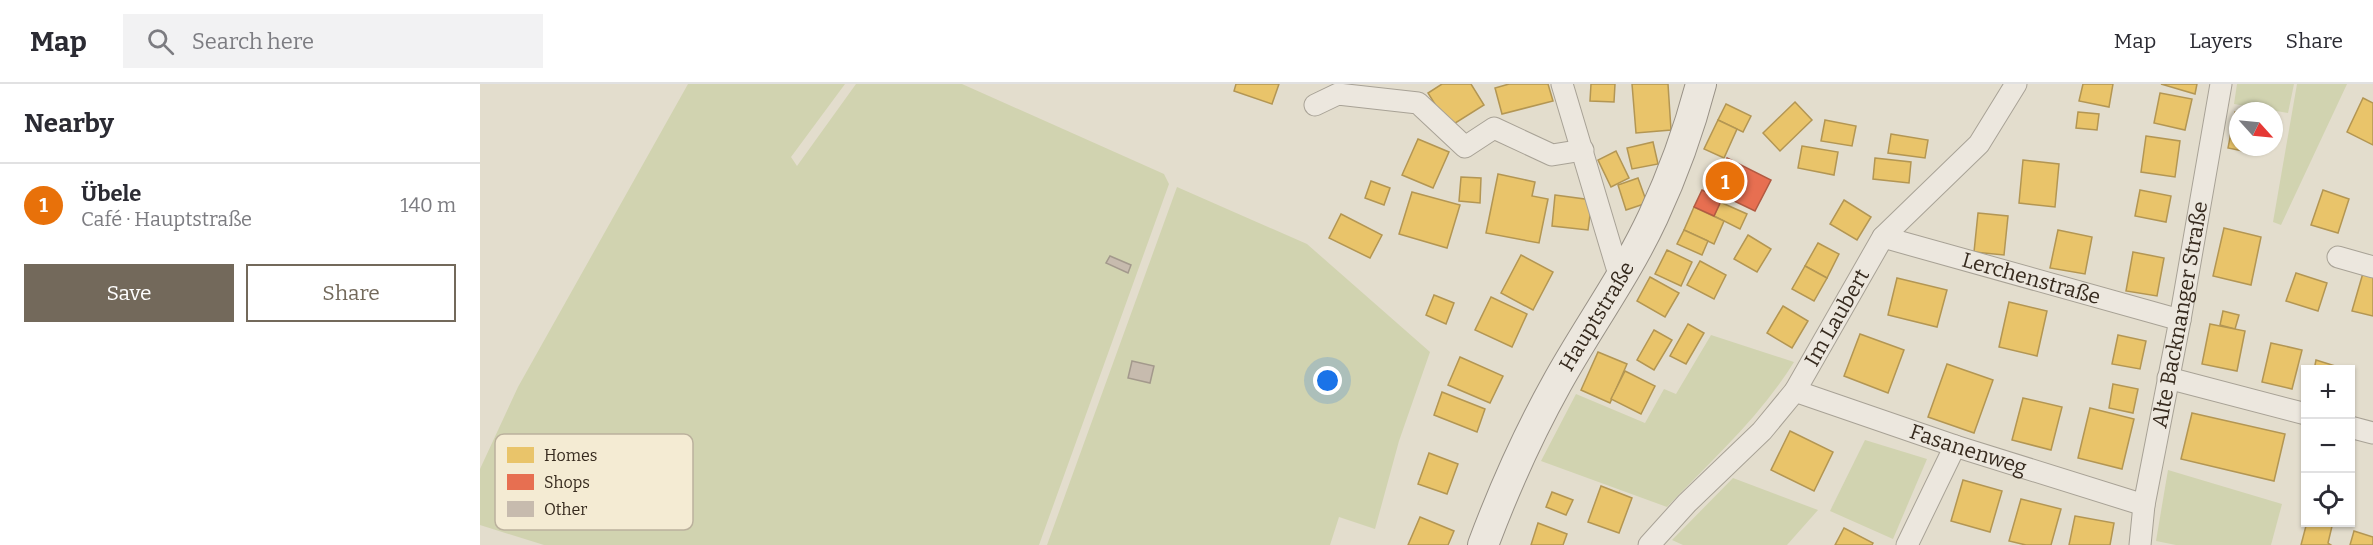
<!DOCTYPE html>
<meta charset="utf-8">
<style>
body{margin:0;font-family:Bitter,serif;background:#f2f2f3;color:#2b2b33}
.controls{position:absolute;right:18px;bottom:18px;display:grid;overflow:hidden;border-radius:0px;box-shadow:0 2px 4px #0004}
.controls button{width:54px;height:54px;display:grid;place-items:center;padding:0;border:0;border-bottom:2px solid #e1e1e2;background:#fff;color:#2b2b33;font:30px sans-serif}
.compass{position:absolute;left:1749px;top:18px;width:54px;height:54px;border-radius:50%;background:#fff;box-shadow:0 2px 4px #0004;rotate:117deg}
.you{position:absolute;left:848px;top:297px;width:21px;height:21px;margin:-15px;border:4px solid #fff;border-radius:50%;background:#1a73e8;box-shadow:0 0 0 9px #1a73e833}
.badge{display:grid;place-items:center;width:39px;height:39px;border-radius:50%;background:#73695b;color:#fff;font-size:20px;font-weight:700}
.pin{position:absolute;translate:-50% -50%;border:3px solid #fff;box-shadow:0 2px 6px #0006}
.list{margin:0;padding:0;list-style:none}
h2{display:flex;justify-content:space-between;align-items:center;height:78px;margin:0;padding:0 24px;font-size:26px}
h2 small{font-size:20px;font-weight:400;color:#7c7c81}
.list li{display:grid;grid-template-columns:39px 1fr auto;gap:18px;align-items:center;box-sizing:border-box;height:84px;padding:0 24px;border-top:2px solid #e1e1e2}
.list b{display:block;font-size:22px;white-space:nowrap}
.list p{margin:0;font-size:20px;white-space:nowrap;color:#7c7c81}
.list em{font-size:20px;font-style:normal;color:#7c7c81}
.actions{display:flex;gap:12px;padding:18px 24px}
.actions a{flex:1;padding:14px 0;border:2px solid #73695b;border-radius:0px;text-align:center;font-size:21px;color:#73695b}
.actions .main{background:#73695b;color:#fff}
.icon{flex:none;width:33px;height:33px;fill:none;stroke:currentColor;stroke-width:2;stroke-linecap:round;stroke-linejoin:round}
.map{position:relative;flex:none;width:1893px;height:461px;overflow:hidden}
header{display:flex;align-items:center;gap:36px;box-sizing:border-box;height:84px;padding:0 30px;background:#fff;border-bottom:2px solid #e1e1e2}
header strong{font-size:28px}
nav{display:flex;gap:33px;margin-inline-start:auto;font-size:21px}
.search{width:420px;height:54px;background:#f2f2f3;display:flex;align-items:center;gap:15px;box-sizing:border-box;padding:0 21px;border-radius:0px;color:#7c7c81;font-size:22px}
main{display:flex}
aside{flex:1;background:#fff}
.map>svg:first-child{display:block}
.green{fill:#d1d3b0}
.homes{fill:#e9c46a;stroke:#b39653;stroke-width:1.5}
.shops{fill:#e76f51;stroke:#b25a42;stroke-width:1.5}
.building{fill:#c7bbae;stroke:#a3998c;stroke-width:1.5}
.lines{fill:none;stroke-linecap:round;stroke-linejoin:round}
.street-casing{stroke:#a8a296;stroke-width:23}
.secondary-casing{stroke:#989186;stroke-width:32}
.street{stroke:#ece7de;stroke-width:21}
.secondary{stroke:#ece7de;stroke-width:30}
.labels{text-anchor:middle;stroke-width:6;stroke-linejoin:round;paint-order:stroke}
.street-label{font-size:21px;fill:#362a1e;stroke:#f4ebd3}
.key{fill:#f4ebd3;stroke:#bbb19d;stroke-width:1.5}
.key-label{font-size:16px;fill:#362a1e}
</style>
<header>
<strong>Map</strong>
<div class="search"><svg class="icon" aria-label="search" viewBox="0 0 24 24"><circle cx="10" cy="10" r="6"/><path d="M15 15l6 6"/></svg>Search here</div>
<nav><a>Map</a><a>Layers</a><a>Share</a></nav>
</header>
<main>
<aside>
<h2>Nearby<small></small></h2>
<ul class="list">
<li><span class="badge" style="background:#e8710a">1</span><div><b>Übele</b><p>Café · Hauptstraße</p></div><em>140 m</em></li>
</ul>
<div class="actions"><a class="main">Save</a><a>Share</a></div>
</aside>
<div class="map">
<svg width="1893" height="461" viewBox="0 0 1893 461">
<rect width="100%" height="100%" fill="#e3ddcd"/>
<!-- green -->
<g class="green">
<path d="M208 0H365L311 73 317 82 376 0H482L684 90 689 100 559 461H64L0 441V385L38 303Z"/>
<path d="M1757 0H1814L1808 29 1754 20Z"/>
<path d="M1817 0H1867L1801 141 1793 138Z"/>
<path d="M697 103 827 160 950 268 919 357 895 445 859 433 850 461H567Z"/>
<path d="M1231 251 1314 278C1281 332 1231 377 1187 423L1061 377 1096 310 1165 339 1184 305 1196 310Z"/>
<path d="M1385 356 1447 375 1413 455 1350 427Z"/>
<path d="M1688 386 1802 420 1791 461H1696L1676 457Z"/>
<path d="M1253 394 1338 426 1307 461H1203L1192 456Z"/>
</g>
<!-- homes -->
<g class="homes">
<path d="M756 0H799L792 20 754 7Z"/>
<path d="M962 0H991L1004 21 969 43 948 9Z"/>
<path d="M1029 0H1068L1073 17 1022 30 1015 4Z"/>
<path d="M1111 0H1135L1134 18 1110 17Z"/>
<path d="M1152 0H1188L1191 46 1156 49Z"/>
<path d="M1603 0H1633L1629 23 1599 17Z"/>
<path d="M1681 0H1717L1715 10Z"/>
<path d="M1680 9 1712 15 1705 46 1674 39Z"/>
<path d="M1883 14 1893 19V61L1867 48Z"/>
<path d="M1315 18 1332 36 1300 67 1283 49Z"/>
<path d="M1246 20 1271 32 1263 48 1238 36Z"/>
<path d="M1598 28 1619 30 1617 46 1596 44Z"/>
<path d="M1755 28H1758V63H1779L1778 70 1748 64Z"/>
<path d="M1238 36 1257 45 1244 74 1224 65Z"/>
<path d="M1345 36 1376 42 1372 62 1341 57Z"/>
<path d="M1411 50 1448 56 1445 74 1408 69Z"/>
<path d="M1666 52 1700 57 1695 93 1661 88Z"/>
<path d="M938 55 969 68 953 104 922 91Z"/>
<path d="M1173 58 1178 80 1152 85 1147 64Z"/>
<path d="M1322 62 1358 68 1354 91 1318 84Z"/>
<path d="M1136 67 1149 94 1131 103 1118 76Z"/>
<path d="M1395 74 1431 78 1429 99 1393 95Z"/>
<path d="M1543 76 1579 80 1575 123 1539 119Z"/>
<path d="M1018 90 1055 98 1052 112 1068 115 1059 159 1006 149Z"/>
<path d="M981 93 1001 94 1000 119 979 117Z"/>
<path d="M1158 94 1167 119 1146 126 1138 101Z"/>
<path d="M891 97 910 104 904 121 885 114Z"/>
<path d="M1660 106 1691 112 1686 138 1655 132Z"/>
<path d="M1843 106 1869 115 1858 149 1831 141Z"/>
<path d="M932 108 980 121 967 164 919 150Z"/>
<path d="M1075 111 1112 116 1108 146 1072 142Z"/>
<path d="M1364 116 1391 133 1377 156 1350 140Z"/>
<path d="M1240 118 1267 130 1260 145 1234 132Z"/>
<path d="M1214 123 1244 137 1234 160 1204 146Z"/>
<path d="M1498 129 1528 132 1524 171 1494 168Z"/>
<path d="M861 130 902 151 890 174 849 154Z"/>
<path d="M1744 144 1781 153 1771 201 1733 192Z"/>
<path d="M1204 146 1228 157 1222 171 1197 160Z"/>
<path d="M1578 146 1612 153 1605 190 1570 184Z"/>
<path d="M1268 151 1291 165 1277 188 1254 175Z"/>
<path d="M1338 159 1359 170 1347 194 1325 182Z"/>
<path d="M1187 166 1212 178 1201 202 1175 190Z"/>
<path d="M1653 168 1684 174 1677 212 1646 207Z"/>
<path d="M1041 171 1073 188 1053 226 1021 209Z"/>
<path d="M1220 177 1246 191 1234 215 1207 201Z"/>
<path d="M1325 182 1347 194 1334 217 1312 205Z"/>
<path d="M1816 189 1847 199 1838 227 1806 217Z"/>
<path d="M1883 189 1893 192V232L1872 227Z"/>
<path d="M1170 193 1199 209 1185 233 1157 217Z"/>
<path d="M1417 194 1467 206 1457 243 1408 231Z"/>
<path d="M954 211 974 219 966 240 946 231Z"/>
<path d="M1011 213 1047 230 1032 263 995 246Z"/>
<path d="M1529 218 1567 227 1557 272 1519 263Z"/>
<path d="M1303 222 1328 237 1312 264 1287 249Z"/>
<path d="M1743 227 1759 231 1755 245 1740 241Z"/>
<path d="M1208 240 1224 249 1206 280 1190 272Z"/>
<path d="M1730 240 1765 247 1757 287 1722 280Z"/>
<path d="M1174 246 1192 256 1174 286 1157 276Z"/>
<path d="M1380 250 1424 266 1408 309 1364 292Z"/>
<path d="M1638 251 1666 257 1660 285 1632 280Z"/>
<path d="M1791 259 1822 266 1812 305 1782 298Z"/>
<path d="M1118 268 1147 280 1130 319 1101 306Z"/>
<path d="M980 273 1023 292 1010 319 968 301Z"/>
<path d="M1836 276 1865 285V286H1834Z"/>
<path d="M1467 280 1513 296 1494 349 1448 333Z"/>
<path d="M1145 287 1175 302 1161 330 1131 315Z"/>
<path d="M1633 300 1658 305 1653 329 1629 324Z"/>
<path d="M962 308 1005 325 997 348 954 331Z"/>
<path d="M1543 314 1582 323 1571 366 1532 356Z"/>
<path d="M1610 324 1654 335 1642 385 1598 374Z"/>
<path d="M1712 329 1805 350 1794 397 1701 375Z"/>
<path d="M1310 347 1353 368 1334 407 1291 386Z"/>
<path d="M949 369 978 380 967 410 938 400Z"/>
<path d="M1483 396 1522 407 1510 448 1471 437Z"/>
<path d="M1121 402 1152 414 1139 449 1108 438Z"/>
<path d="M1072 408 1093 416 1086 431 1066 423Z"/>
<path d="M1541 415 1581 425 1571 461H1546L1529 457Z"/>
<path d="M1595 432 1634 439 1630 461H1589Z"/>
<path d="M940 433 974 447 968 461H928Z"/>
<path d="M1827 438H1853L1848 459 1851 461H1821Z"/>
<path d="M1058 439 1087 450 1083 461H1051Z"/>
<path d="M1364 444 1393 459 1392 461H1355Z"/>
<path d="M1874 447 1893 453V461H1870Z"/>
</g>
<!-- shops -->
<g class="shops">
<path d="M1247 74 1291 96 1275 127 1231 106Z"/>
<path d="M1222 106 1242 115 1234 132 1214 123Z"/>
</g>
<!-- building -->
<g class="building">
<path d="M630 172 651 181 648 189 626 179Z"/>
<path d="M652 277 674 282 670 299 648 294Z"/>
</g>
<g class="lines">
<!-- street casing -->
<g class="street-casing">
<g id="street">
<path d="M1082 0 1140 194"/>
<path d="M835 21 858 10 938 19 985 63 1014 44 1072 71 1103 66"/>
<path id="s1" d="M1403 153 1700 236"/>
<path d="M1858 173 1893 183"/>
<path d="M1688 294 1826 330"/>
<path id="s2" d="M1315 307 1475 362 1664 421"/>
<path d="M1870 343 1893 349"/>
<path id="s3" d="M1169 461 1207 419 1282 347 1315 307 1403 153 1499 60 1536 0"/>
<path d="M1427 461 1475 362"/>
<path id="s4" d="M1660 461 1664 421 1700 236 1741 0"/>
</g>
</g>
<!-- secondary casing -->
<g class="secondary-casing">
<g id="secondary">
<path id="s5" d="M1003 461C1024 405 1048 351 1077 299 1108 243 1146 191 1173 133 1193 90 1209 46 1221 0"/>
</g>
</g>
<!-- street -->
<use href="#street" class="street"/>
<!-- secondary -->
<use href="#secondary" class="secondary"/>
</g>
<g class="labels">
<!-- street labels -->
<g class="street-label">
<text dy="7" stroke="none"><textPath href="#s1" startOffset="154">Lerchenstraße</textPath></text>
<text dy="7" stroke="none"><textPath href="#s4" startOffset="234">Alte Backnanger Straße</textPath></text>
<text dy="7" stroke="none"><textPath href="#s5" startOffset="256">Hauptstraße</textPath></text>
<text dy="7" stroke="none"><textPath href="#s3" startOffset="297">Im Laubert</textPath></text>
<text dy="7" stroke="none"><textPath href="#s2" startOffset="183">Fasanenweg</textPath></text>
</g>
</g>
<!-- legend -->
<rect x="15" y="350" width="198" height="96" rx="9" class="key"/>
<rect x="27" y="363" width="27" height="16" fill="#e9c46a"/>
<rect x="27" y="390" width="27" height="16" fill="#e76f51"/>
<rect x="27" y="417" width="27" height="16" fill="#c7bbae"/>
<g class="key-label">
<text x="64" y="377">Homes</text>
<text x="64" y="404">Shops</text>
<text x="64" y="431">Other</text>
</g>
</svg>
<div class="controls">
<button>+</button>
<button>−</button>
<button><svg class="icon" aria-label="locate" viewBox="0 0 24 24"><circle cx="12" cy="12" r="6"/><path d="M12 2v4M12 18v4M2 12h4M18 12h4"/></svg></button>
</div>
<svg class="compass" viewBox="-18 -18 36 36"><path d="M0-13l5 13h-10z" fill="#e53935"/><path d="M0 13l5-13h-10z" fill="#7c7c81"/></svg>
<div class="you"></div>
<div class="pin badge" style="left:1245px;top:97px;background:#e8710a">1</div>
</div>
</main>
